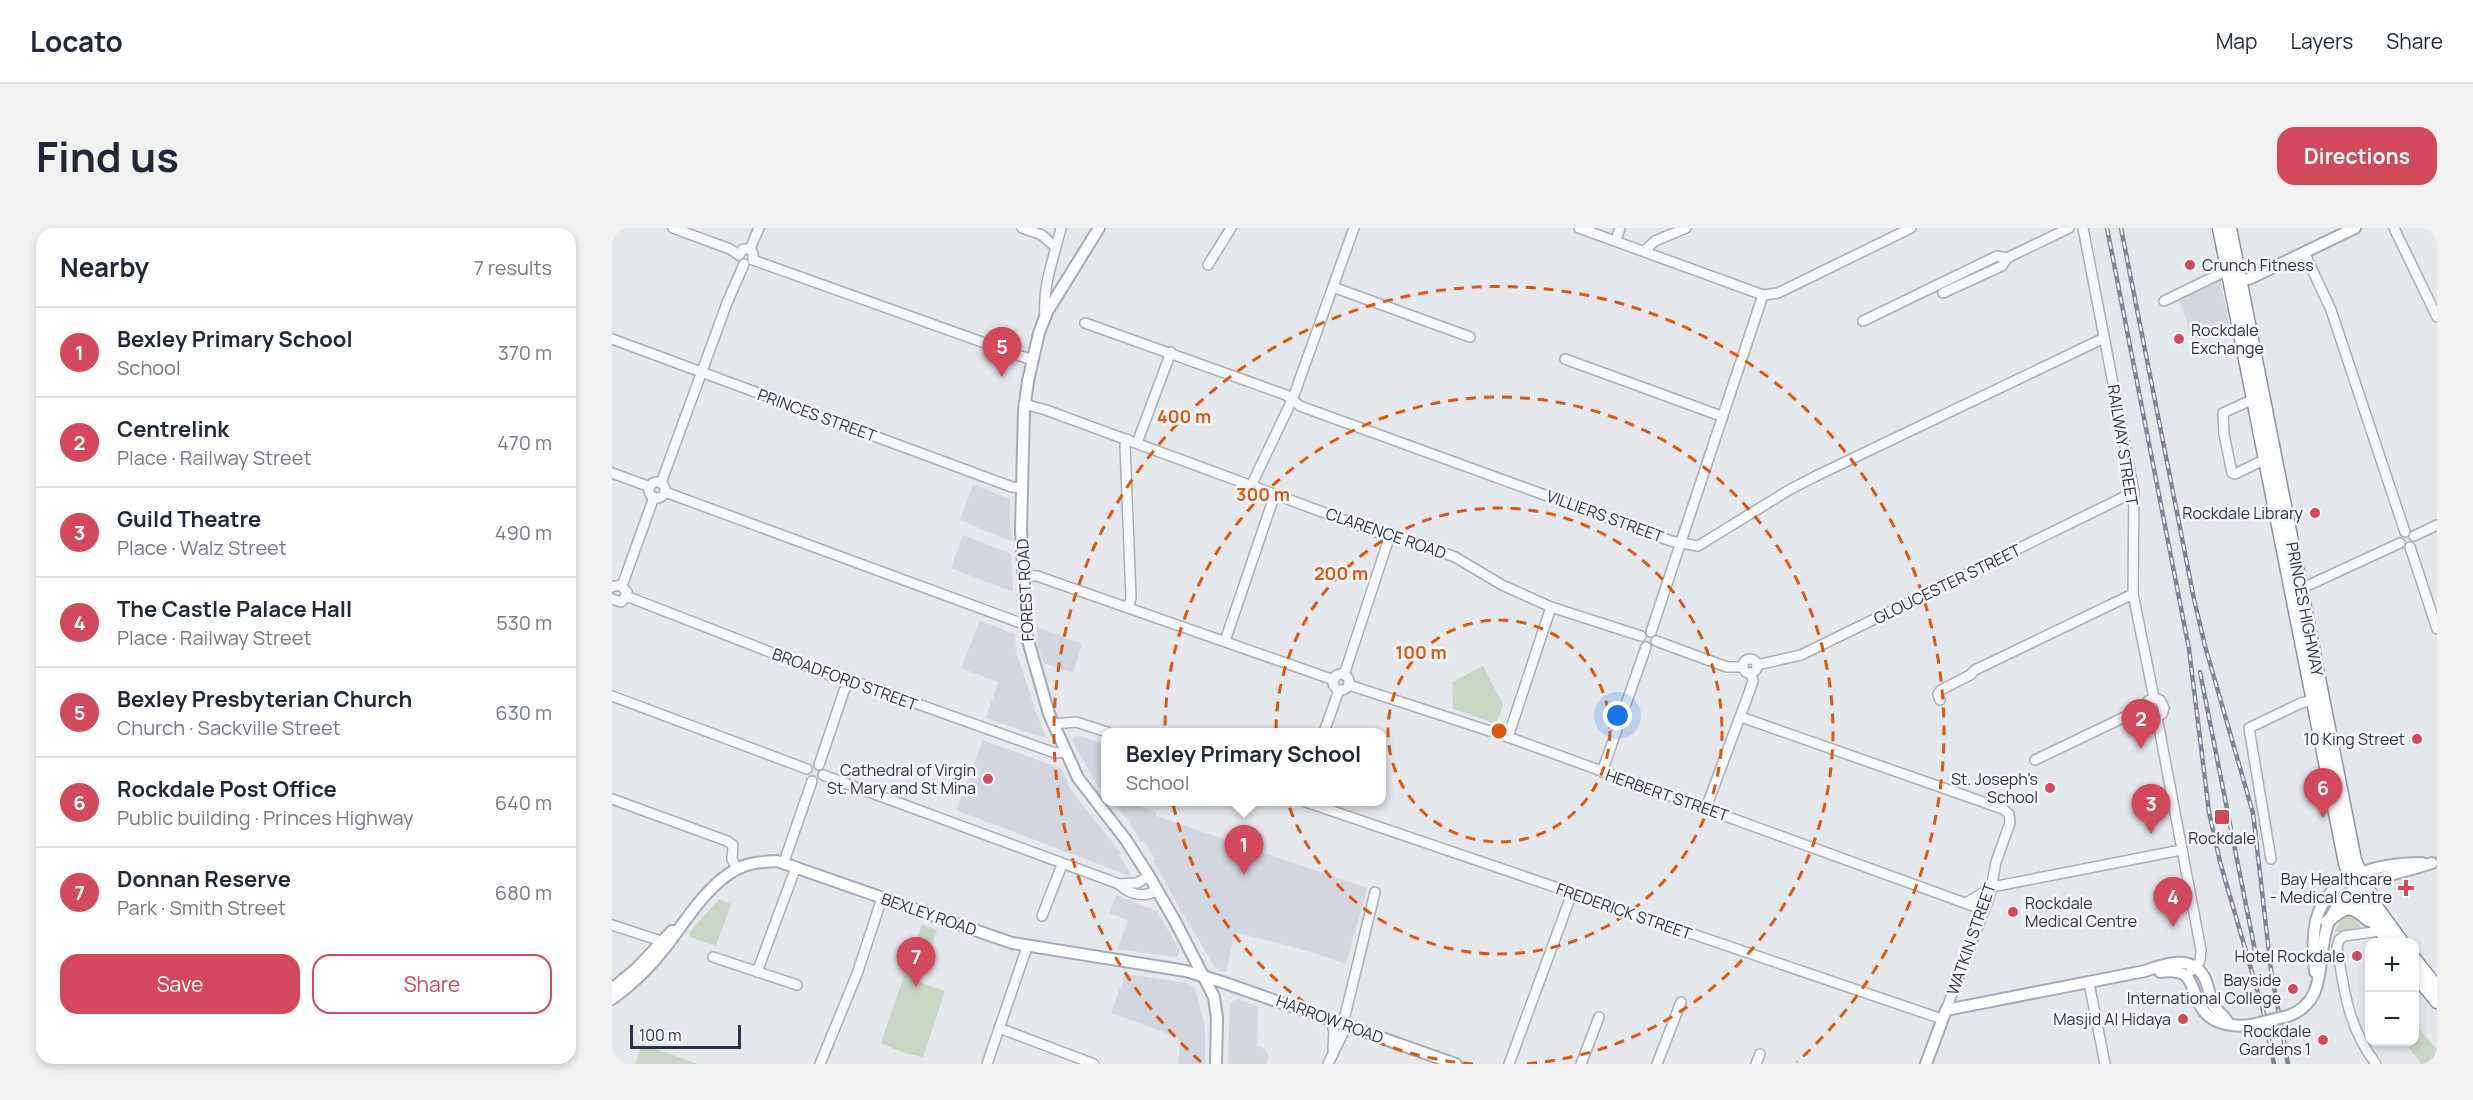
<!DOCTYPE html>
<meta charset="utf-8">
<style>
body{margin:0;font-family:Manrope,sans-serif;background:#f2f2f3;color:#1f2937}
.controls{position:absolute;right:18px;bottom:18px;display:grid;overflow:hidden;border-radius:12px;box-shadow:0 3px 9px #0003}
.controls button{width:54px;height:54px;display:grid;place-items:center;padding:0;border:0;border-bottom:2px solid #e0e1e3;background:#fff;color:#1f2937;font:30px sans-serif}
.scale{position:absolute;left:18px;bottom:15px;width:111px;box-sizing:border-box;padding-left:6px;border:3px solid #2b3445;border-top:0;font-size:16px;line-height:21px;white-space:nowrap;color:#2b3445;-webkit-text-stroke:4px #f4f6f9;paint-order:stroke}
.you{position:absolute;left:1006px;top:488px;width:21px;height:21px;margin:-15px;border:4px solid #fff;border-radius:50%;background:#1a73e8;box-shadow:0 0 0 9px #1a73e833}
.badge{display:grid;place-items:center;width:39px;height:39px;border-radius:50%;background:#d1495b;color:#fff;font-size:20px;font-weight:700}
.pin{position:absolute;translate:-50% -50px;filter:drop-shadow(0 2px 3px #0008)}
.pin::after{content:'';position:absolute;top:32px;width:21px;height:18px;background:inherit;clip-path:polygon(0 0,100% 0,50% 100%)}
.popup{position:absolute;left:489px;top:500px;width:285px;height:78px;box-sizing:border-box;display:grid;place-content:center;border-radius:12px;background:#fff;filter:drop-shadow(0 2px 4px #0005);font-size:20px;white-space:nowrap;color:#747a83}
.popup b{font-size:22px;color:#1f2937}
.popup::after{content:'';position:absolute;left:50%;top:100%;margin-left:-12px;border:12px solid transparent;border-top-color:#fff}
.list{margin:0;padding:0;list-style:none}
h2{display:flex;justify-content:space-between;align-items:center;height:78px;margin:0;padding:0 24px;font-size:26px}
h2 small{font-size:20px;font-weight:400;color:#747a83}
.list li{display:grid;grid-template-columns:39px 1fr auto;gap:18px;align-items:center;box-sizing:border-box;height:90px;padding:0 24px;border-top:2px solid #e0e1e3}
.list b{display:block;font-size:22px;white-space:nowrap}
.list p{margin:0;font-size:20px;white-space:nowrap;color:#747a83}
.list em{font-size:20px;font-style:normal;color:#747a83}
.actions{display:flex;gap:12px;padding:18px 24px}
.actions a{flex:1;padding:14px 0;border:2px solid #d1495b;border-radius:18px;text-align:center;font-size:21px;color:#d1495b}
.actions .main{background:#d1495b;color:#fff}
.map{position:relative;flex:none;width:1825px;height:836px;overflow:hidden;border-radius:18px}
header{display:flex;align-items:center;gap:36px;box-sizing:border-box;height:84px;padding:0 30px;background:#fff;border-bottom:2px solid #e0e1e3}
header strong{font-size:28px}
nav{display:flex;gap:33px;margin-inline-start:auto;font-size:21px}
.intro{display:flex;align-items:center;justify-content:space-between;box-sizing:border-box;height:144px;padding:0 36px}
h1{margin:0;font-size:42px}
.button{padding:15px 27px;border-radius:18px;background:#d1495b;color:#fff;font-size:21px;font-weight:700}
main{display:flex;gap:36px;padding:0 36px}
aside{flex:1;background:#fff;border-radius:18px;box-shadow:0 3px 9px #0003}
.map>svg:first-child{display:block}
.built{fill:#d2d6de}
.green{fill:#c9d6c5}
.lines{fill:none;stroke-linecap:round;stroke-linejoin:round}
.minor-casing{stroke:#a9aeb7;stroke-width:12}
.major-casing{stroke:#a3abb8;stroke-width:14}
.highway-casing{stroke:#8b94a3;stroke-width:15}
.minor{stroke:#f7f8fa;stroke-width:9}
.major{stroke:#fff;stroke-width:10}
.highway{stroke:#fff;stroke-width:12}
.rail-casing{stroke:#7d8696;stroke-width:4.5}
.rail{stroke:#f4f6f9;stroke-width:2;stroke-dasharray:7;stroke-linecap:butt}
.major-bridge-casing{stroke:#a3abb8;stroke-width:14;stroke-linecap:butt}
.major-bridge{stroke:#fff;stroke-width:10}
.ring{fill:none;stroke:#df570f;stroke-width:3;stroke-dasharray:10 8}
.poi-dot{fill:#d1495b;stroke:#f4f6f9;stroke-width:2}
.labels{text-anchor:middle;stroke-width:5;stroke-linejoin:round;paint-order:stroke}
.poi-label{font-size:16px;fill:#2b3445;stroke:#f4f6f9;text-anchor:end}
.street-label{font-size:16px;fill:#2b3445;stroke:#f4f6f9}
.centre{fill:#df570f;stroke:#f4f6f9;stroke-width:3}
.ring-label{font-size:18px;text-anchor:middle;font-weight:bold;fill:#df570f;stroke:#f4f6f9;stroke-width:5;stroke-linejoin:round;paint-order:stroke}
</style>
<header>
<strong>Locato</strong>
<nav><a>Map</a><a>Layers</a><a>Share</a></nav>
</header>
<div class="intro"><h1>Find us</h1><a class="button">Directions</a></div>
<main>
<aside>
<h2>Nearby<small>7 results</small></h2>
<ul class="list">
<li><span class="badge">1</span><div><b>Bexley Primary School</b><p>School</p></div><em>370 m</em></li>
<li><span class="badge">2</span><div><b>Centrelink</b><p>Place · Railway Street</p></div><em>470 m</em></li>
<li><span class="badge">3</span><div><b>Guild Theatre</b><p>Place · Walz Street</p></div><em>490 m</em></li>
<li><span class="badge">4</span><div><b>The Castle Palace Hall</b><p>Place · Railway Street</p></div><em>530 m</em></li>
<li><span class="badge">5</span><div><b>Bexley Presbyterian Church</b><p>Church · Sackville Street</p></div><em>630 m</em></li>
<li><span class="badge">6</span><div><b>Rockdale Post Office</b><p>Public building · Princes Highway</p></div><em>640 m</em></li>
<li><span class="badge">7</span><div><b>Donnan Reserve</b><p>Park · Smith Street</p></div><em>680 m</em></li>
</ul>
<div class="actions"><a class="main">Save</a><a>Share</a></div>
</aside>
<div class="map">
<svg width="1825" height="836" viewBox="0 0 1825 836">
<rect width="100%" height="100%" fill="#e4e7ec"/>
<!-- built -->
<g class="built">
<path d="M1608 50 1618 102 1580 114 1573 87 1566 70Z"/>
<path d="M361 256 398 271 399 313 348 292Z"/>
<path d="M351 307 399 326 401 364 339 340Z"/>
<path d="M368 393 403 406 404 423 425 487 435 511 374 490 386 454 349 440Z"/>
<path d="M425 399 470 416 461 445 431 435 426 417Z"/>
<path d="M466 507 494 517V566L482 552 461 514V510Z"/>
<path d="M371 512 450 541 458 561 509 625 507 627 518 645 515 647 344 582Z"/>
<path d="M500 574H530L529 579 544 584V588L755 660 734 736 696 723 623 704 614 744 608 742 602 738 578 698 541 633 543 631 532 613 529 614 517 593Z"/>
<path d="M504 667 545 683 567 722 565 729 505 721 516 692 497 685Z"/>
<path d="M513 746 575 755 583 760 593 799V836H566L568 816 566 814V809L499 785Z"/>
<path d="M625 771 646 779 645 818 653 821 657 829 654 836H616L618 775Z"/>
</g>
<!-- green -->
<g class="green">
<path d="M871 438 891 477 884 496 841 481 840 454Z"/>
<path d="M107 671 119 676 104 718 78 709 77 705Z"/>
<path d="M1736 688 1743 690 1749 699 1722 704 1730 691Z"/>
<path d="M310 696 325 702 307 754 333 763 311 829 292 825 269 815Z"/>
<path d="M1808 802 1825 821V836H1809L1793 814H1802L1803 804Z"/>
<path d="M30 816 86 836H23Z"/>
</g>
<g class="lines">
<!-- minor casing -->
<g class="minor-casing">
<g id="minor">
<path d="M61 0 118 21 127 27"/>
<path d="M410 0 430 7 442 18"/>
<path d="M967 0 1151 67 1166 65 1299 0"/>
<path d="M1471 0 1522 264 1521 366 1542 470"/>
<path d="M1782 0 1825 89"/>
<path d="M1004 12 1008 0"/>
<path d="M138 21 147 0"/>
<path d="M1032 23 1043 13 1074 0"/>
<path d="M1692 24 1719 82 1793 304"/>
<path d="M127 27 131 21H138L141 25V32"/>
<path d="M141 32 420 132"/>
<path d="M596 37 619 0"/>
<path d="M721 59 858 109"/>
<path d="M1331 65 1390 38 1395 30 1457 0"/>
<path d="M1552 73 1616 42"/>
<path d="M433 90C430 58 442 30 449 0"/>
<path d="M1251 93 1385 28 1395 30"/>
<path d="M473 95 674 167 688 178 1059 313 1086 318 1177 262 1204 248 1492 110"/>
<path d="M0 111 400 259 410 260"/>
<path d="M953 131 1109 188"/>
<path d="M1646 169 1611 185 1612 206 1620 245 1623 246 1658 229"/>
<path d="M412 176 434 182 770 306 789 309 843 329 890 357 939 379 1029 408"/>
<path d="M515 211 513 217 519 370 516 380"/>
<path d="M525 215 559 124"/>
<path d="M0 245 38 259"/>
<circle cx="45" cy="262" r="8"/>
<path d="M49 255 115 75 132 36"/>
<path d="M639 258 681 170 742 0"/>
<path d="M53 264 414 397"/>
<path d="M1802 308 1825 297"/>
<path d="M1798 319 1825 401"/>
<path d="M411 348H425L722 452"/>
<path d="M10 358 42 269"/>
<path d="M0 359 8 357 15 364 12 371 9 374 0 371"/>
<path d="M1684 363 1788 315"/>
<path d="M14 368 235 454 250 456 443 525 454 524"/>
<path d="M1039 404 1151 67"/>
<path d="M613 413 663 266"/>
<path d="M1044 413 1115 439H1131"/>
<circle cx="1138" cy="438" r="7"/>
<path d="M1145 437 1189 427 1522 264"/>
<circle cx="729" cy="454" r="8"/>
<path d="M732 447 778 307"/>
<path d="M737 457 896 509 1372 682"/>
<path d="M0 468 195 541"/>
<path d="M1328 472 1326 466 1329 462 1358 447 1363 442 1521 366"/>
<path d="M1533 481 1536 473 1542 470 1548 472 1552 480 1550 486 1545 489"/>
<path d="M1129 489 1391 581 1397 586 1398 595 1384 634 1378 667 1334 782"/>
<path d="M1545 489 1589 722 1588 733 1579 743"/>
<path d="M441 496 464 494 495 504"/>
<path d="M712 504 727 462"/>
<path d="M896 509 939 379"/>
<path d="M1423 532 1525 483 1533 481"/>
<path d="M207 537 235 454"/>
<path d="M990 544 1034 419"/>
<path d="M211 547 507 656 525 655 537 648"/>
<path d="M0 571 115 613 121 617 120 631 125 641"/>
<path d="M694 574 1330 791"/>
<path d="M1094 580 1138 462 1141 453 1139 445"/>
<path d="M1659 631 1637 500 1689 475 1706 471"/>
<path d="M172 634 200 553"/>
<path d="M507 656C518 667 532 670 546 662"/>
<path d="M1354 675 1380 659 1569 622"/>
<path d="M430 688 450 637"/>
<path d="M0 697 49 713"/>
<path d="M101 729 185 757"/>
<path d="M145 744 184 639"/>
<path d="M1477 755 1493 836"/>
<path d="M719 792 722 804 721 822"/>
<path d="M731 796 763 664"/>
<path d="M387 800 482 836"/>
<path d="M208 836 245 746 270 670"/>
<path d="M375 836 415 719"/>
<path d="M716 836 735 797"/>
<path d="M897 836 960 665"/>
<path d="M969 836 987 789"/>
<path d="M1045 836 1069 774"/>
<path d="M1144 836 1148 826"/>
<path d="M1764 836C1736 799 1732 763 1725 719L1727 712 1732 708 1768 703"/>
</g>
</g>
<!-- major casing -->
<g class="major-casing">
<g id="major">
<path d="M487 0 435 84 427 105 416 153 412 182 409 302 415 409 437 486 466 550 514 612 537 648 563 693 602 769 605 790 604 836"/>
<path d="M1620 56 1639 50 1743 0"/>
<path d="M1548 744C1585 739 1576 760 1591 782 1601 797 1624 799 1639 797"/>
<path d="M1703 744C1702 727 1700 710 1704 693 1715 646 1769 635 1810 635"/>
<path d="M0 761 25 740 60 703"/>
<path d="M0 771C21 756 41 736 56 716 74 692 97 655 125 641 138 634 151 634 165 633L400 715 574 743 610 754 844 836"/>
<path d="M1676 788C1729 769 1691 705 1735 668 1757 649 1794 644 1820 635"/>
<path d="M1314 836 1334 782 1533 743C1552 736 1580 726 1592 749 1597 758 1597 768 1601 777 1605 784 1613 787 1616 795"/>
</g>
</g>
<!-- highway casing -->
<g class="highway-casing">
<g id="highway">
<path d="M1607 0 1733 635C1741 664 1758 691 1777 714"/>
<path d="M1618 0 1743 632 1764 678 1790 714"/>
<path d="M1715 694C1733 678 1738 675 1756 692"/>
<path d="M1802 730 1825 759"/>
<path d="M1802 746 1825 774"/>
</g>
</g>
<!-- minor -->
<use href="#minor" class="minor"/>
<!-- major -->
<use href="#major" class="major"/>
<!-- highway -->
<use href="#highway" class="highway"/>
<!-- rail casing -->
<g class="rail-casing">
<g id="rail">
<path d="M1495 0 1577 421 1597 584 1608 634 1651 782 1662 836"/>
<path d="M1509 0 1582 371 1593 418 1641 585 1659 742 1676 836"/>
<path d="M1588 444 1645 733"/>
</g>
</g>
<!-- rail -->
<use href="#rail" class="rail"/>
<!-- major-bridge casing -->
<g class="major-bridge-casing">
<path id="major-bridge" d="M1639 797 1676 788"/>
</g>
<!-- major-bridge -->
<use href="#major-bridge" class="major-bridge"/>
</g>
<!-- distance rings -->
<g class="ring">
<circle cx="887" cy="503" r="111"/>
<circle cx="887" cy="503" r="223"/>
<path d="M861 836A334 334 0 1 1 913 836"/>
<path d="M589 834A445 445 0 1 1 1185 834"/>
</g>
<!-- markers -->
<g class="poi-dot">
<circle cx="1578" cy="37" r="6"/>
<circle cx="1567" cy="111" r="6"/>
<circle cx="1703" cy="285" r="6"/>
<circle cx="1805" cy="511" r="6"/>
<circle cx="376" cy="551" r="6"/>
<circle cx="1438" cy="560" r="6"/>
<rect x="1602" y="581" width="16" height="16" rx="3"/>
<path d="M1791 651h6v6h6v6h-6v6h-6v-6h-6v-6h6z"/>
<circle cx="1401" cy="684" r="6"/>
<circle cx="1745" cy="728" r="6"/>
<circle cx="1681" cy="761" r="6"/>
<circle cx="1571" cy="791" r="6"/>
<circle cx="1711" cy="812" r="6"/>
</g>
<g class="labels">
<!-- poi labels -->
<g class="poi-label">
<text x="1590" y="43" text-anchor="start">Crunch Fitness</text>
<text x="1579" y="108" text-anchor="start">Rockdale<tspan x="1579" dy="18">Exchange</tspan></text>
<text x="1691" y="291">Rockdale Library</text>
<text x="1793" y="517">10 King Street</text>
<text x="364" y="548">Cathedral of Virgin<tspan x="364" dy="18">St. Mary and St Mina</tspan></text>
<text x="1426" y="557">St. Joseph's<tspan x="1426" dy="18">School</tspan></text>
<text x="1610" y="616" text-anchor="middle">Rockdale</text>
<text x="1780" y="657">Bay Healthcare<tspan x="1780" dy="18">- Medical Centre</tspan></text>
<text x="1413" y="681" text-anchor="start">Rockdale<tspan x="1413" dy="18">Medical Centre</tspan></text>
<text x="1733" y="734">Hotel Rockdale</text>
<text x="1669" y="758">Bayside<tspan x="1669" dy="18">International College</tspan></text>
<text x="1559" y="797">Masjid Al Hidaya</text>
<text x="1699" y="809">Rockdale<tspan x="1699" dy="18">Gardens 1</tspan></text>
</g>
<!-- street labels -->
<g class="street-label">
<text transform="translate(205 187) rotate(20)" y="6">PRINCES STREET</text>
<text transform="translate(1511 217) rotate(81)" y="6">RAILWAY STREET</text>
<text transform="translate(993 288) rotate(20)" y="6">VILLIERS STREET</text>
<text transform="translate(774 305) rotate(19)" y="6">CLARENCE ROAD</text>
<text transform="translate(1335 356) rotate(-26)" y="6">GLOUCESTER STREET</text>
<text transform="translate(413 362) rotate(-93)" y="6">FOREST ROAD</text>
<text transform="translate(1693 381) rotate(79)" y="6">PRINCES HIGHWAY</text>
<text transform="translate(233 451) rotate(20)" y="6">BROADFORD STREET</text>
<text transform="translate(1055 567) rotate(19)" y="6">HERBERT STREET</text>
<text transform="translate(1012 683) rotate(19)" y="6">FREDERICK STREET</text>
<text transform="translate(317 686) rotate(19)" y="6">BEXLEY ROAD</text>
<text transform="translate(1359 711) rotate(-71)" y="6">WATKIN STREET</text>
<text transform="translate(718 791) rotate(20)" y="6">HARROW ROAD</text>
</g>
</g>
<circle cx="887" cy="503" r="9" class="centre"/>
<g class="ring-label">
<text x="572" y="195">400 m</text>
<text x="651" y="273">300 m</text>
<text x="729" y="352">200 m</text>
<text x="809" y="431">100 m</text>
</g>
</svg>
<div class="controls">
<button>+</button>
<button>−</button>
</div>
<div class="scale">100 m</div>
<div class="you"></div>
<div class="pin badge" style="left:632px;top:647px">1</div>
<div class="popup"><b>Bexley Primary School</b>School</div>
<div class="pin badge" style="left:1529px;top:521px">2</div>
<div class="pin badge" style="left:1539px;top:606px">3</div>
<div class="pin badge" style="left:1561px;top:699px">4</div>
<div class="pin badge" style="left:390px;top:149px">5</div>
<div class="pin badge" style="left:1711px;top:590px">6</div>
<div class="pin badge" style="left:304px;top:759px">7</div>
</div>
</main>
